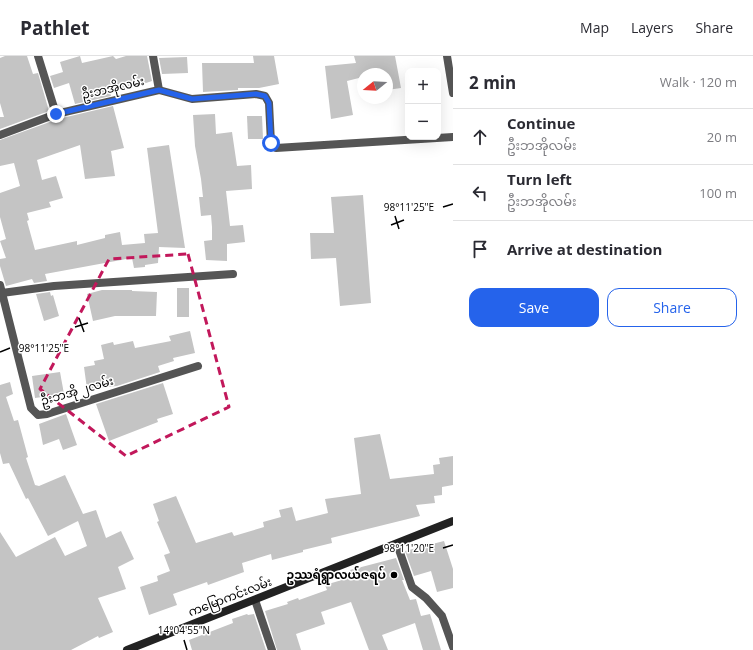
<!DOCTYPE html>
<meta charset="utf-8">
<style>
body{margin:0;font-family:"Open Sans","Noto Sans Myanmar",sans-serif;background:#f7f7f7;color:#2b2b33}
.controls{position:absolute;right:12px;top:12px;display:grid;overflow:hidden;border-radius:8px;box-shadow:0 4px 16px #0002}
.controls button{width:36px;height:36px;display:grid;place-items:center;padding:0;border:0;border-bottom:1px solid #e1e1e2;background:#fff;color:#2b2b33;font:20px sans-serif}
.compass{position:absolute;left:357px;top:12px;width:36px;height:36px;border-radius:50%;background:#fff;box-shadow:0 4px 16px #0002;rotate:252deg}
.stop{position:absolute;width:12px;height:12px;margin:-9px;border:3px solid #2563eb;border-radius:50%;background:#fff}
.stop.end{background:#2563eb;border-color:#fff;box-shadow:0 1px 4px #0008}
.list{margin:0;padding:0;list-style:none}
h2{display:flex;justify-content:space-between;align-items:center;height:52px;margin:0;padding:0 16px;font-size:17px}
h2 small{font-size:13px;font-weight:400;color:#7c7c81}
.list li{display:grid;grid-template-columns:26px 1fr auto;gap:12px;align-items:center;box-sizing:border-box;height:56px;padding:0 16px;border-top:1px solid #e1e1e2}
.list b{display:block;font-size:15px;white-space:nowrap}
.list p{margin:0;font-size:13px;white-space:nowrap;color:#7c7c81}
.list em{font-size:13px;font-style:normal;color:#7c7c81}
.actions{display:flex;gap:8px;padding:12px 16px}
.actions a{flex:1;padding:9px 0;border:1px solid #2563eb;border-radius:12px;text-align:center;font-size:14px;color:#2563eb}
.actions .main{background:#2563eb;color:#fff}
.icon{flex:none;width:22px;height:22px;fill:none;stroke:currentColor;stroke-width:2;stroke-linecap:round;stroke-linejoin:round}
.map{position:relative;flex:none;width:453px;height:594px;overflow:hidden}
header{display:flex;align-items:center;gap:24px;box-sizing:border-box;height:56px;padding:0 20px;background:#fff;border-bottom:1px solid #e1e1e2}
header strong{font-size:19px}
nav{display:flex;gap:22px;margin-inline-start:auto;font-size:14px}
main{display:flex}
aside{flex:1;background:#fff}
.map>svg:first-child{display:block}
.building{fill:#c4c4c4}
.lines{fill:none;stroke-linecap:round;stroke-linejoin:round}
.minor{stroke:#555;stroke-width:8}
.secondary{stroke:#222;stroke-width:8}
.route{stroke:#2563eb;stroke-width:5}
.marked{fill:none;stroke:#c2185b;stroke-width:3;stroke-dasharray:8 5;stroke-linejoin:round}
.ticks{fill:none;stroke:#000;stroke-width:1.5}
.poi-dot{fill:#000;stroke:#fff;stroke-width:1.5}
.labels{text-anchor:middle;stroke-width:3;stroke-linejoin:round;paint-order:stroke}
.street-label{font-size:12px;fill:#000;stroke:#fff}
.poi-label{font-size:12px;font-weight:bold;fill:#000;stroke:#fff;text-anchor:end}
.ticks-label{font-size:10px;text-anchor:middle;fill:#000;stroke:#fff;stroke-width:3;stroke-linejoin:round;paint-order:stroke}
</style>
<header>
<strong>Pathlet</strong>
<nav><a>Map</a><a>Layers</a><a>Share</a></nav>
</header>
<main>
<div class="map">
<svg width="453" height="594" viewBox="0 0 453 594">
<rect width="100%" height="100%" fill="#fff"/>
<!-- building -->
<g class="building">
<path d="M5 0H27L33 18 38 17 49 55 0 73V61H4L0 47V2Z"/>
<path d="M80 0 82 7 113 0 116 3 126 0H147L152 25 140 29 139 28 110 36 111 40 75 48 69 27 54 32 50 20 63 16 60 6Z"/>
<path d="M253 0H274L279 28 259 32H238V34L203 36 202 7H254Z"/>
<path d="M354 0H395L401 32 387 34V18H363V21L347 25 353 59 331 63 325 10 356 7Z"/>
<path d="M187 1 188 17 162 18 159 2Z"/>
<path d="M113 50 124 92 111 95 115 120 85 123 80 89 37 104 42 124 56 120 63 142 49 146 51 151 27 157 29 164 27 165 35 194 77 185V189L105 182V179L120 176 122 189 145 187 144 178 158 177 147 92 169 89 185 192 159 191 158 207 145 209V211L134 212 132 202 45 218 47 225 34 227 32 223 6 230 0 210V203L6 202 0 185 6 183 0 161V137L20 130 14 107 0 110V84L58 63Z"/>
<path d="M215 58 216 78 232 76 237 110 251 109 252 133 226 135 230 170 243 169 245 186 227 188V205L206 204 204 185 212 184V171L211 159 201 160 199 141H203L201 123 195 90 193 59Z"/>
<path d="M247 60H262L263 83H248Z"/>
<path d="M363 139 371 247 340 250 336 202 311 203 310 177H334L331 141Z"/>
<rect x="177" y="232" width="12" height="29"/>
<path d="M102 234H132V235L157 236 156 260H115L93 265 87 238Z"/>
<path d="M50 236 51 240 53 239 59 260 44 265 36 238Z"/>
<path d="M190 275 195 297 173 302 174 305 158 310 160 316 117 330 87 333 84 311 95 309 94 305 104 303 101 289 113 286 114 289 133 285 135 292 171 285 169 280Z"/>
<path d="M60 316 64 338 35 342 32 320Z"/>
<path d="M10 326 13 338 6 341 14 365 18 364 28 401 26 402 35 429 39 430 65 419 83 458 96 454 106 482 121 475 134 503 118 511 126 533 98 542 113 576 99 582 98 580 71 594H0V476L16 501 55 481 65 500 87 490 78 465 48 480 28 442 26 443 9 407 3 408 0 397V329Z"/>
<path d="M163 327 173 358 157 363 158 366 109 385 96 348Z"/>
<path d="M66 358 77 389 63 394 59 383 43 389 39 368Z"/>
<path d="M380 378 390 423 434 418 433 409 440 408 439 402 453 400V429L442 431V439L434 440 435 447 416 449 420 460 331 482 332 487 303 494V496L272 504 271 498 242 507 244 516 208 529 207 526 173 538 177 549 149 559 140 531 158 525 157 520 170 515 164 499 170 497 157 466 159 465 153 448 176 440 196 487 232 476 234 480 264 471 263 466 281 461 279 454 292 451 296 465 328 457 325 443 361 438 354 382Z"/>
<path d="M444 485 453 513V532L437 536 431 515 414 520 405 495Z"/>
<path d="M396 502 404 524H402L410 544 416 543 421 560 430 558 441 594H423L415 567 382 579 388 594H369L351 546 321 556 325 568 296 578 301 594H277L265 555 288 548 287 546 298 542 299 544 327 534 325 529 352 521 350 514Z"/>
<path d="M247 558 248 559 254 558 266 594H192L189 584 233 567 232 563Z"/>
</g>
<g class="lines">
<!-- minor -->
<g class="minor">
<path d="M38 0 56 58"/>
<path d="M153 0 159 34"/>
<path d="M447 0 453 37"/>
<path d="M0 79 56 58 159 34 192 43 256 38 265 40 269 47 271 87 276 92 453 81"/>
<path d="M0 229 31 352 38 359 47 358 198 310"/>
<path d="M2 237 54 230 233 218"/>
<path d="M397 488 412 531 426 542 442 560 453 591"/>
<path d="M255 544 272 594"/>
</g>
<!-- secondary -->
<path class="secondary" d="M127 594 453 465"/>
</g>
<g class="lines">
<!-- route -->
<path class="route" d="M56 58 159 34 192 43 256 38 265 40 269 47 271 87"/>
</g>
<!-- marked area -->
<path class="marked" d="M188 198 229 351 126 400 40 333 109 203Z"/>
<!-- ticks -->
<path class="ticks" d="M443 151 453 148M395 160 399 173M391 169 404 164M79 262 84 276M75 271 88 267M0 296 10 292M443 492 453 489M184 584 187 594"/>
<!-- markers -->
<circle class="poi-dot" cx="394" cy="519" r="4"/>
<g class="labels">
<!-- street labels -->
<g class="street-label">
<text transform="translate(113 32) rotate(-13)" y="4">ဦးဘအိုလမ်း</text>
<text transform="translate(77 335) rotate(-16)" y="4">ဦးဘအို ၂လမ်း</text>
<text transform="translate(230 541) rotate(-21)" y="4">ကမြောကင်းလမ်း</text>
</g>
<!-- poi labels -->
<g class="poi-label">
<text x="386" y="523">ဥဿရံရွာလယ်ဇရပ်</text>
</g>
</g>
<g class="ticks-label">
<text x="409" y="155">98°11'25"E</text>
<text x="44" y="296">98°11'25"E</text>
<text x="409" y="496">98°11'20"E</text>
<text x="184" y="578">14°04'55"N</text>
</g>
</svg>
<div class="controls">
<button>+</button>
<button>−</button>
</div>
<svg class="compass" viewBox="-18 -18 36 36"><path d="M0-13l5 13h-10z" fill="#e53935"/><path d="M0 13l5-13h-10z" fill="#7c7c81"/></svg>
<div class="stop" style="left:271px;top:87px"></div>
<div class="stop end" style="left:56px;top:58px"></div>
</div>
<aside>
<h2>2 min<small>Walk · 120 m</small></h2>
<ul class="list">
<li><svg class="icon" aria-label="ahead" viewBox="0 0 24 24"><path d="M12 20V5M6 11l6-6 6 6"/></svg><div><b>Continue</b><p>ဦးဘအိုလမ်း</p></div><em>20 m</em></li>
<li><svg class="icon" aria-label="left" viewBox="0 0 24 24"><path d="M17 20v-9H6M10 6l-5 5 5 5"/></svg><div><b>Turn left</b><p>ဦးဘအိုလမ်း</p></div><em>100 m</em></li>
<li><svg class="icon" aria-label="arrive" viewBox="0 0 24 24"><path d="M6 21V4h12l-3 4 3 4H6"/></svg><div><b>Arrive at destination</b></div></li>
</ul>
<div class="actions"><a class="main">Save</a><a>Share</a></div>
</aside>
</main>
